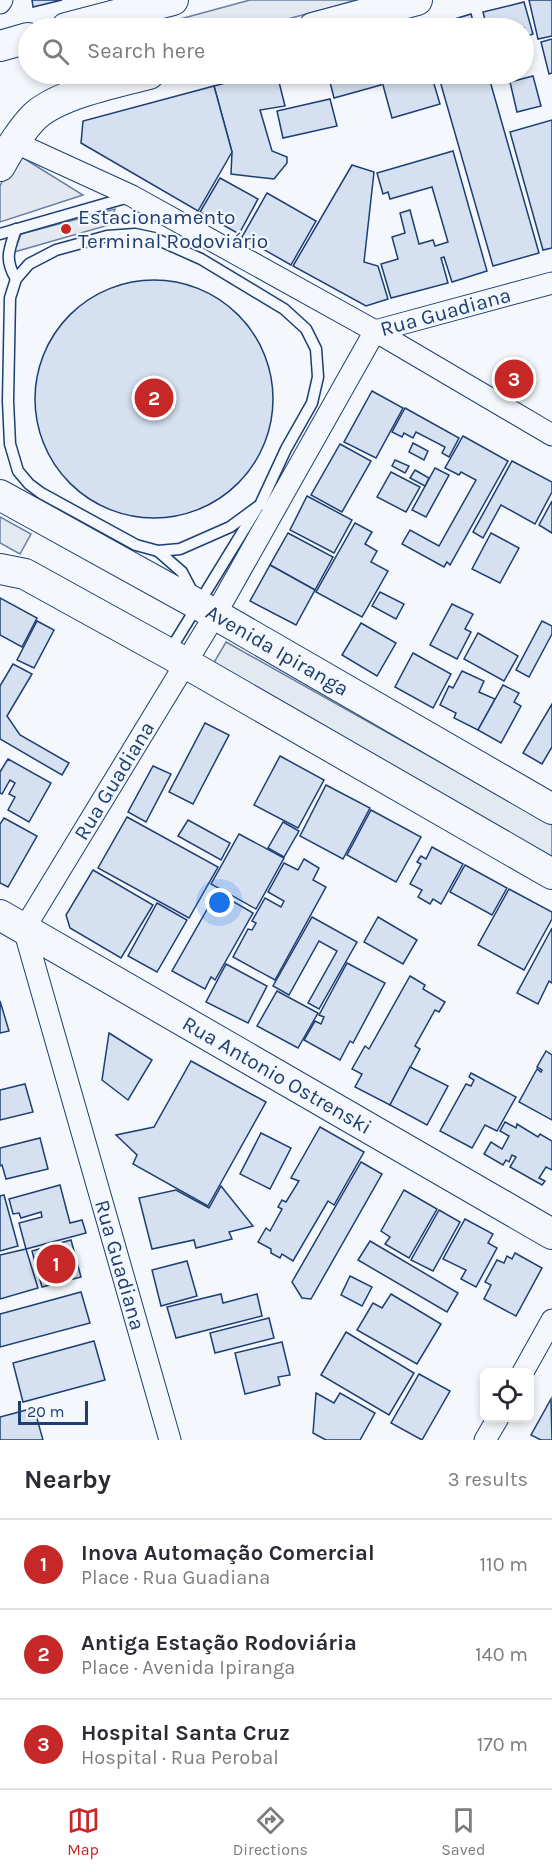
<!DOCTYPE html>
<meta charset="utf-8">
<style>
body{margin:0;font-family:Karla,sans-serif;background:#f2f2f3;color:#2b2b33}
.controls{position:absolute;right:18px;bottom:18px;display:grid;overflow:hidden;border-radius:9px;box-shadow:0 3px 9px #0003}
.controls button{width:54px;height:54px;display:grid;place-items:center;padding:0;border:0;border-bottom:2px solid #e1e1e2;background:#fff;color:#2b2b33;font:30px sans-serif}
.scale{position:absolute;left:18px;bottom:15px;width:70px;box-sizing:border-box;padding-left:6px;border:3px solid #1d3f73;border-top:0;font-size:16px;line-height:21px;white-space:nowrap;color:#1d3f73;-webkit-text-stroke:4px #f4f7fb;paint-order:stroke}
.you{position:absolute;left:220px;top:903px;width:21px;height:21px;margin:-15px;border:4px solid #fff;border-radius:50%;background:#1a73e8;box-shadow:0 0 0 9px #1a73e833}
.badge{display:grid;place-items:center;width:39px;height:39px;border-radius:50%;background:#c62828;color:#fff;font-size:20px;font-weight:700}
.pin{position:absolute;translate:-50% -50%;border:3px solid #fff;box-shadow:0 2px 6px #0006}
.list{margin:0;padding:0;list-style:none}
h2{display:flex;justify-content:space-between;align-items:center;height:78px;margin:0;padding:0 24px;font-size:26px}
h2 small{font-size:20px;font-weight:400;color:#7c7c81}
.list li{display:grid;grid-template-columns:39px 1fr auto;gap:18px;align-items:center;box-sizing:border-box;height:90px;padding:0 24px;border-top:2px solid #e1e1e2}
.list b{display:block;font-size:22px;white-space:nowrap}
.list p{margin:0;font-size:20px;white-space:nowrap;color:#7c7c81}
.list em{font-size:20px;font-style:normal;color:#7c7c81}
.icon{flex:none;width:33px;height:33px;fill:none;stroke:currentColor;stroke-width:2;stroke-linecap:round;stroke-linejoin:round}
.map{position:relative;flex:none;width:552px;height:1440px;overflow:hidden}
.search{position:absolute;background:#fff;box-shadow:0 3px 9px #0003;left:18px;right:18px;top:18px;height:66px;display:flex;align-items:center;gap:15px;box-sizing:border-box;padding:0 21px;border-radius:33px;color:#7c7c81;font-size:22px}
.sheet{height:348px;background:#fff}
nav{display:flex;justify-content:space-around;align-items:center;box-sizing:border-box;height:84px;border-top:2px solid #e1e1e2;background:#fff;font-size:16px;color:#7c7c81}
nav a{display:grid;justify-items:center;gap:3px}
nav .on{color:#c62828}
.map>svg:first-child{display:block}
.green{fill:#e3e9f0;stroke:#687fa3;stroke-width:1.5}
.parking{fill:#e3e8f0;stroke:#687fa3;stroke-width:1.5}
.building{fill:#d5e0f0;stroke:#1d3f73;stroke-width:1.5}
.lines{fill:none;stroke-linecap:round;stroke-linejoin:round}
.lane-casing{stroke:#1d3f73;stroke-width:13}
.street-casing{stroke:#1d3f73;stroke-width:23}
.secondary-casing{stroke:#1d3f73;stroke-width:32}
.lane{stroke:#f4f7fb;stroke-width:10}
.street{stroke:#f4f7fb;stroke-width:21}
.secondary{stroke:#f4f7fb;stroke-width:30}
.poi-dot{fill:#c62828;stroke:#f4f7fb;stroke-width:2}
.labels{text-anchor:middle;stroke-width:4.5;stroke-linejoin:round;paint-order:stroke}
.poi-label{font-size:21px;fill:#1d3f73;stroke:#f4f7fb;text-anchor:start}
.street-label{font-size:21px;fill:#1d3f73;stroke:#f4f7fb}
</style>
<div class="map">
<svg width="552" height="1440" viewBox="0 0 552 1440">
<rect width="100%" height="100%" fill="#f4f7fb"/>
<!-- green -->
<g class="green">
<path d="M250 0H357L255 28H147Z"/>
<path d="M0 517 31 534 20 554 0 543Z"/>
<path d="M226 642 552 825V863L209 671Z"/>
</g>
<!-- parking -->
<g class="parking">
<path d="M20 156 83 195 0 222V186L6 173Z"/>
<path d="M115 209 109 225 14 252 21 234Z"/>
</g>
<!-- building -->
<g class="building">
<path d="M32 0H62L33 7Z"/>
<path d="M529 0H552V36L538 39Z"/>
<path d="M524 2 533 34 524 37V28H487L483 12Z"/>
<path d="M471 14 475 28H425Z"/>
<path d="M552 39V73L549 74 541 42Z"/>
<path d="M260 74H277L285 106 260 110 272 151 287 157V163L274 179 231 174 232 152 214 86Z"/>
<path d="M328 74H377L381 85 334 98Z"/>
<path d="M380 74H431L440 104 392 118Z"/>
<path d="M438 74H488L539 253 493 266Z"/>
<path d="M533 76 541 106 517 112 510 82Z"/>
<path d="M214 86 232 152 198 211 81 143 83 121Z"/>
<path d="M330 99 337 126 283 138 277 111Z"/>
<path d="M552 120V248L543 250 510 132Z"/>
<path d="M453 151 487 271 452 282 444 257 441 258 448 283 391 298 381 264 398 259 392 237 405 233 400 213 410 210 419 244 433 240 435 246 448 242 432 187 390 199 388 192 383 194 377 173Z"/>
<path d="M352 165 374 172 364 262 378 266 388 299 366 306 293 266Z"/>
<path d="M220 178 258 199 239 234 200 212Z"/>
<path d="M267 193 316 221 291 265 242 237Z"/>
<circle cx="154" cy="399" r="119"/>
<path d="M372 391 403 408 376 458 344 442Z"/>
<path d="M405 408 459 438 449 457 442 453 445 447 416 432 413 438 404 433 402 437 392 432Z"/>
<path d="M463 436 508 461 450 565 447 562 444 567 402 544 410 530 439 546 476 480 461 472 459 475 445 468Z"/>
<path d="M413 443 428 451 424 460 409 452Z"/>
<path d="M340 444 371 461 342 512 311 495Z"/>
<path d="M395 460 409 466 405 473 392 466Z"/>
<path d="M512 461 552 482V492L535 524 501 505 483 538 473 532Z"/>
<path d="M435 468 449 475 426 517 412 510Z"/>
<path d="M415 470 429 478 425 486 410 478Z"/>
<path d="M391 472 420 487 406 512 377 497Z"/>
<path d="M307 496 352 520 334 553 290 530Z"/>
<path d="M552 501V533L539 525Z"/>
<path d="M355 523 372 532 365 544 377 551 371 562 388 571 362 617 316 592Z"/>
<path d="M288 533 333 557 315 590 270 565Z"/>
<path d="M491 533 519 548 500 583 472 569Z"/>
<path d="M270 565 315 590 296 625 250 601Z"/>
<path d="M380 592 404 604 396 619 372 606Z"/>
<path d="M0 598 37 618 22 647 0 635Z"/>
<path d="M452 604 473 614 465 629 471 632 457 659 430 645Z"/>
<path d="M37 621 54 630 34 668 17 660Z"/>
<path d="M542 621 552 626V634L529 677 516 670Z"/>
<path d="M361 623 396 643 377 676 342 655Z"/>
<path d="M478 633 518 656 504 681 464 659Z"/>
<path d="M413 653 451 674 433 708 395 687Z"/>
<path d="M13 664 32 674 7 716 20 735 69 763 62 775 0 739V686Z"/>
<path d="M462 671 484 681 479 692 495 699 478 730 454 718 456 713 440 705 449 686 453 688Z"/>
<path d="M503 685 519 693 514 702 521 706 501 743 478 730Z"/>
<path d="M552 704V747L542 764 523 753Z"/>
<path d="M205 723 229 735 193 804 169 792Z"/>
<path d="M280 756 324 780 298 828 254 805Z"/>
<path d="M8 759 51 783 29 822 8 810 15 797 9 794 15 783 10 780 2 794 0 793V772Z"/>
<path d="M153 766 171 774 146 822 128 812Z"/>
<path d="M326 785 370 808 343 859 300 836Z"/>
<path d="M371 810 421 837 396 882 347 855Z"/>
<path d="M127 817 218 867 189 918 98 868Z"/>
<path d="M4 818 37 836 8 887 0 883V824Z"/>
<path d="M188 820 230 843 221 860 178 836Z"/>
<path d="M283 822 299 831 284 857 268 848Z"/>
<path d="M239 834 284 858 256 909 211 884Z"/>
<path d="M432 847 463 864 441 904 433 899 430 904 418 897 422 890 410 884 421 864 417 862 421 856 426 859Z"/>
<path d="M304 859 319 868 313 880 326 887 275 980 233 957 248 929 252 930 256 923 252 921 265 898 281 907 284 901 268 892 284 863 298 870Z"/>
<path d="M465 865 507 888 492 915 450 892Z"/>
<path d="M93 870 153 905 121 958 70 928 66 915Z"/>
<path d="M509 889 552 912V919L524 970 478 945Z"/>
<path d="M217 892 253 913 215 980 211 977 205 989 172 971Z"/>
<path d="M157 903 187 920 157 972 128 956Z"/>
<path d="M312 917 357 942 319 1009 308 1003 337 951 319 941 289 995 273 986Z"/>
<path d="M378 917 417 940 403 964 364 942Z"/>
<path d="M552 928V983L549 981 538 1004 517 993Z"/>
<path d="M347 963 385 983 353 1043 350 1041 340 1060 304 1040 315 1021 321 1024 324 1017 319 1015Z"/>
<path d="M226 964 267 986 248 1023 206 1002Z"/>
<path d="M410 976 425 985 423 989 445 1002 439 1012 435 1010 415 1046 420 1049 390 1105 355 1087 362 1074 352 1069 365 1046 369 1049Z"/>
<path d="M277 991 318 1013 298 1048 257 1026Z"/>
<path d="M0 1001 9 1031 0 1033Z"/>
<path d="M109 1033 152 1060 128 1100 102 1080Z"/>
<path d="M546 1051 552 1055V1120L519 1102 537 1069 541 1072 542 1070 537 1067Z"/>
<path d="M191 1061 266 1102 208 1206 133 1164 137 1155 116 1135 154 1127Z"/>
<path d="M410 1067 448 1086 427 1125 390 1105Z"/>
<path d="M471 1073 516 1097 497 1131 485 1125 472 1148 440 1131 466 1084 471 1086 474 1080 469 1077Z"/>
<path d="M25 1084 33 1112 0 1120V1090Z"/>
<path d="M505 1122 516 1128 517 1124 538 1137 540 1134 552 1141V1170L546 1167 539 1178 545 1181 542 1185 510 1167 516 1157 512 1155 509 1162 506 1160 503 1165 484 1154 491 1142 502 1149 509 1136 500 1131Z"/>
<path d="M320 1127 364 1152 334 1205 328 1201 293 1261 282 1254 280 1258 271 1253V1249L258 1242 266 1228 270 1231 282 1209 278 1207 282 1200 286 1202 299 1181 291 1178Z"/>
<path d="M261 1133 291 1148 270 1189 240 1174Z"/>
<path d="M40 1138 48 1169 6 1179 2 1165 0 1166V1148Z"/>
<path d="M361 1162 382 1174 311 1299 302 1298 292 1282Z"/>
<path d="M60 1185 70 1223 82 1220 86 1233 26 1249 19 1223 42 1217 41 1212 21 1218 19 1213 13 1214 9 1199Z"/>
<path d="M221 1186 253 1226 229 1232 232 1239 196 1248 194 1240 152 1249 139 1198 176 1190 209 1208Z"/>
<path d="M404 1190 437 1209 409 1258 385 1244 390 1237 381 1231Z"/>
<path d="M4 1195 18 1246 0 1251V1196Z"/>
<path d="M439 1210 460 1222 433 1271 411 1260Z"/>
<path d="M465 1219 493 1234 488 1243 497 1248 476 1287 461 1279 466 1270 443 1259Z"/>
<path d="M71 1240 81 1277 42 1287 32 1251Z"/>
<path d="M370 1241 458 1293 447 1312 358 1260Z"/>
<path d="M26 1249 38 1288 0 1299V1255Z"/>
<path d="M515 1253 542 1268 516 1316 484 1299 491 1285 485 1282 497 1260 504 1263 507 1256 512 1259Z"/>
<path d="M187 1261 197 1296 161 1306 152 1270Z"/>
<path d="M350 1276 372 1287 362 1306 341 1295Z"/>
<path d="M81 1292 90 1323 0 1347V1314Z"/>
<path d="M221 1294 223 1303 257 1294 262 1316 176 1338 167 1307Z"/>
<path d="M391 1294 441 1324 417 1364 357 1330 373 1303 382 1308Z"/>
<path d="M269 1318 274 1338 215 1353 210 1333Z"/>
<path d="M346 1332 414 1373 389 1415 321 1375Z"/>
<path d="M94 1341 105 1380 23 1402 13 1363Z"/>
<path d="M282 1342 290 1375 278 1377 280 1385 245 1394 235 1353Z"/>
<path d="M419 1374 450 1391 422 1440 391 1423Z"/>
<path d="M316 1393 334 1403 340 1393 375 1413 360 1440H326L313 1433Z"/>
<path d="M551 1399 552 1440H541L531 1435Z"/>
<path d="M34 1408 43 1440H0V1417Z"/>
</g>
<g class="lines">
<!-- lane casing -->
<g class="lane-casing">
<g id="lane">
<path d="M16 229C9 250 4 259 16 279"/>
<path d="M0 234 129 197"/>
<path d="M135 234 154 238 201 259 284 309 306 329 316 349 318 377 312 403 286 449 260 505 230 527 180 549 158 551 136 545 41 493 29 484 18 471 10 444 8 401 10 298 16 279 29 264 56 250 107 236Z"/>
<path d="M158 551 182 572 194 595"/>
<path d="M169 652 256 510"/>
</g>
</g>
<!-- street casing -->
<g class="street-casing">
<g id="street">
<path d="M0 3 2 0"/>
<path d="M14 142 132 196 375 331 552 435"/>
<path d="M523 1372 552 1320"/>
<path id="s1" d="M170 1440 24 929 215 615 375 331 552 283"/>
<path d="M485 1440 498 1418"/>
</g>
</g>
<!-- secondary casing -->
<g class="secondary-casing">
<g id="secondary">
<path d="M66 28 173 0"/>
<path d="M313 28 417 0"/>
<path d="M0 46 28 38"/>
<path d="M0 166C10 148 21 130 35 116 59 94 117 82 149 74"/>
<path id="s2" d="M0 495 197 604 552 809"/>
<path d="M0 569 25 574 168 653 552 874"/>
<path id="s3" d="M0 915 552 1234"/>
</g>
</g>
<!-- lane -->
<use href="#lane" class="lane"/>
<!-- street -->
<use href="#street" class="street"/>
<!-- secondary -->
<use href="#secondary" class="secondary"/>
</g>
<!-- markers -->
<circle class="poi-dot" cx="66" cy="229" r="6"/>
<g class="labels">
<!-- poi labels -->
<g class="poi-label">
<text x="78" y="224">Estacionamento<tspan x="78" dy="24">Terminal Rodoviário</tspan></text>
</g>
<!-- street labels -->
<g class="street-label">
<text dy="7" stroke="none"><textPath href="#s1" startOffset="1298">Rua Guadiana</textPath></text>
<text dy="7" stroke="none"><textPath href="#s2" startOffset="318">Avenida Ipiranga</textPath></text>
<text dy="7" stroke="none"><textPath href="#s1" startOffset="705">Rua Guadiana</textPath></text>
<text dy="7" stroke="none"><textPath href="#s3" startOffset="320">Rua Antonio Ostrenski</textPath></text>
<text transform="translate(120 1265) rotate(74)" y="7">Rua Guadiana</text>
</g>
</g>
</svg>
<div class="controls">
<button><svg class="icon" aria-label="locate" viewBox="0 0 24 24"><circle cx="12" cy="12" r="6"/><path d="M12 2v4M12 18v4M2 12h4M18 12h4"/></svg></button>
</div>
<div class="scale">20 m</div>
<div class="you"></div>
<div class="pin badge" style="left:56px;top:1264px">1</div>
<div class="pin badge" style="left:154px;top:398px">2</div>
<div class="pin badge" style="left:514px;top:379px">3</div>
<div class="search"><svg class="icon" aria-label="search" viewBox="0 0 24 24"><circle cx="10" cy="10" r="6"/><path d="M15 15l6 6"/></svg>Search here</div>
</div>
<section class="sheet">
<h2>Nearby<small>3 results</small></h2>
<ul class="list">
<li><span class="badge">1</span><div><b>Inova Automação Comercial</b><p>Place · Rua Guadiana</p></div><em>110 m</em></li>
<li><span class="badge">2</span><div><b>Antiga Estação Rodoviária</b><p>Place · Avenida Ipiranga</p></div><em>140 m</em></li>
<li><span class="badge">3</span><div><b>Hospital Santa Cruz</b><p>Hospital · Rua Perobal</p></div><em>170 m</em></li>
</ul>
</section>
<nav>
<a class="on"><svg class="icon" aria-label="map" viewBox="0 0 24 24"><path d="M3 6l6-2 6 2 6-2v14l-6 2-6-2-6 2zM9 4v14M15 6v14"/></svg>Map</a>
<a><svg class="icon" aria-label="directions" viewBox="0 0 24 24"><path d="M12 3l9 9-9 9-9-9zM9 14v-3h6M13 9l2 2-2 2"/></svg>Directions</a>
<a><svg class="icon" aria-label="saved" viewBox="0 0 24 24"><path d="M7 4h10v16l-5-4-5 4z"/></svg>Saved</a>
</nav>
